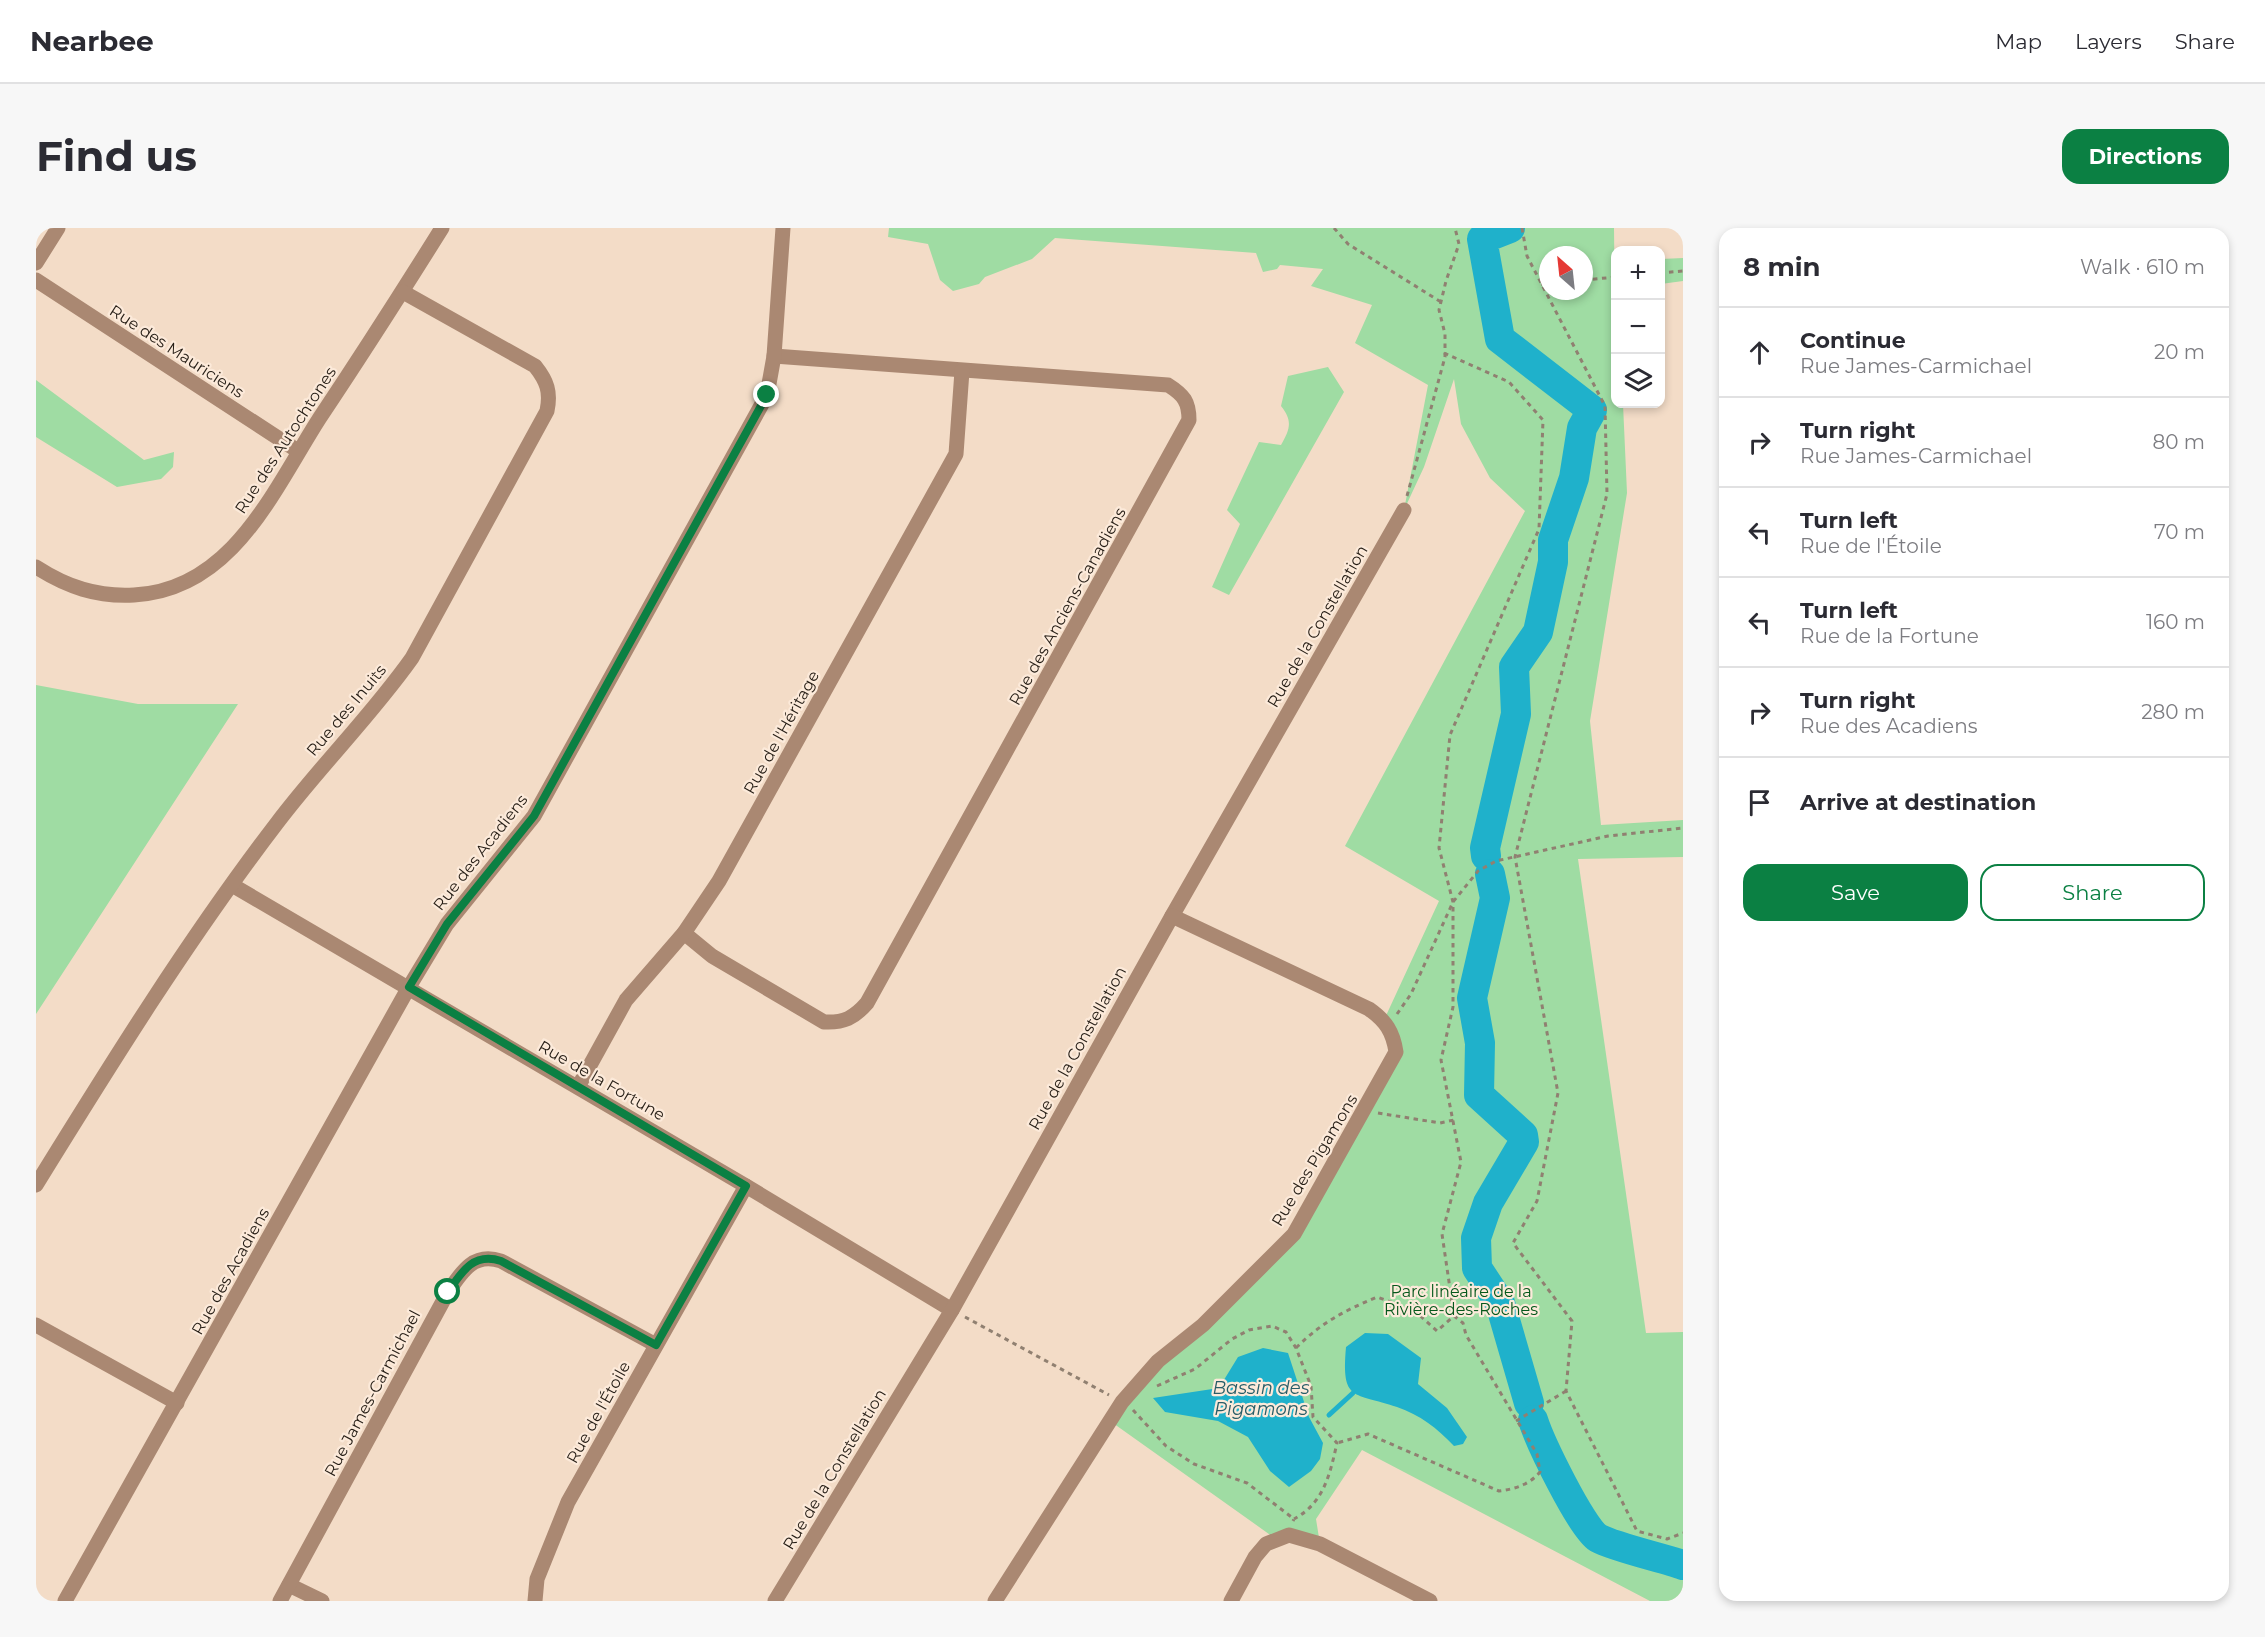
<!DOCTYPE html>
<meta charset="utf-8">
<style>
body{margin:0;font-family:Montserrat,sans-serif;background:#f7f7f7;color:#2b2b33}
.controls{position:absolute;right:18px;top:18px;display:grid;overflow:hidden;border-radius:12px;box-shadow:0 3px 9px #0003}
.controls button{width:54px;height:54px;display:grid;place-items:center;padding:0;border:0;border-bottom:2px solid #e1e1e2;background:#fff;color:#2b2b33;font:30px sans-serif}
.compass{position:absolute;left:1503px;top:18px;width:54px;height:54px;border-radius:50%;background:#fff;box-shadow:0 3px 9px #0003;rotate:333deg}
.stop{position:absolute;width:18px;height:18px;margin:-14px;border:4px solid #0b8043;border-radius:50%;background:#fff}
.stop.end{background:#0b8043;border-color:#fff;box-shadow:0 2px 6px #0008}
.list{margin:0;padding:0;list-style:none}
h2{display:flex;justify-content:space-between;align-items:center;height:78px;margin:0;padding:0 24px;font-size:26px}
h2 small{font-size:20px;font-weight:400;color:#7c7c81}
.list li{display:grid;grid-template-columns:39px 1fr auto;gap:18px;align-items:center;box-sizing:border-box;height:90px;padding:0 24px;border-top:2px solid #e1e1e2}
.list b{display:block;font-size:22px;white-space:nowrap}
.list p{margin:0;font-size:20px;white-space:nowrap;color:#7c7c81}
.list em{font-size:20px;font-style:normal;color:#7c7c81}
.actions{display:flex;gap:12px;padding:18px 24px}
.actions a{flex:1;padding:14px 0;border:2px solid #0b8043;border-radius:18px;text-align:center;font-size:21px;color:#0b8043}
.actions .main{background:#0b8043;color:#fff}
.icon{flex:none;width:33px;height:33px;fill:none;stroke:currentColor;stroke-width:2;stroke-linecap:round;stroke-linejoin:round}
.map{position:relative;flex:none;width:1647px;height:1373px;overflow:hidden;border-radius:18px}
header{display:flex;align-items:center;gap:36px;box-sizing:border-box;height:84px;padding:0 30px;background:#fff;border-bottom:2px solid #e1e1e2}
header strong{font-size:28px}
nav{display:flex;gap:33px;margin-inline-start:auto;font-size:21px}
.intro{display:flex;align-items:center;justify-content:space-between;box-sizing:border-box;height:144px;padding:0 36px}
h1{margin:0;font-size:42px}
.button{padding:15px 27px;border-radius:18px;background:#0b8043;color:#fff;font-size:21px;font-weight:700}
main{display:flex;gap:36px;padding:0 36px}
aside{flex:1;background:#fff;border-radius:18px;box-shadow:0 3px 9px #0003}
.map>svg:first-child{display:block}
.green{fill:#9fdca3;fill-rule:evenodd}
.water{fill:#1fb1cb}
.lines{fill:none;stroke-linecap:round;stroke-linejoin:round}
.stream{stroke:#1fb1cb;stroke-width:5}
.river{stroke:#1fb1cb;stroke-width:30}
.path{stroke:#908071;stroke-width:3;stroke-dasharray:4.5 4.5;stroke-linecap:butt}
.minor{stroke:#aa8872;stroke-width:15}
.route{stroke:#0b8043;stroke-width:8}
.labels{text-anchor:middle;stroke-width:4.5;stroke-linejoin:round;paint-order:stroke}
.street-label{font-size:16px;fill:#241c14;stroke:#fceada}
.park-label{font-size:16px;fill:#05581b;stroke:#fceada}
.water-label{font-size:18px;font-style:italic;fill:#275d68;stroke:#fceada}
</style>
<header>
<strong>Nearbee</strong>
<nav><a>Map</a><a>Layers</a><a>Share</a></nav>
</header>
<div class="intro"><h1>Find us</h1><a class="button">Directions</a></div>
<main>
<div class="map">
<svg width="1647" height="1373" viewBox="0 0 1647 1373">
<rect width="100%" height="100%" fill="#f3dcc7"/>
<!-- green -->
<g class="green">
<path d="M853 0H1578L1580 176H1587L1591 265 1554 493 1565 597 1647 592V629L1542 631 1610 1105 1647 1104V1373H1614L1326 1222 1280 1291 1284 1316 1240 1311 1074 1193 1086 1174 1258 1006 1355 837 1348 792 1403 673 1309 618 1489 283 1454 250 1425 196 1418 151 1388 239 1368 282 1392 157 1319 115 1336 77 1275 58 1287 41 1244 37 1241 41 1227 44 1220 25 1019 10 996 31 949 49 943 56 917 63 904 52 892 16 852 9ZM1512 27H1548V63H1512Z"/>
<path d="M1647 30V53L1625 56V31Z"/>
<path d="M1292 139 1308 164 1193 367 1176 359 1204 296 1191 282 1223 214 1245 217C1254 201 1257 193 1245 178L1252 148Z"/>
<path d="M0 152 108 232 138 224 137 239 125 251 81 259 0 209Z"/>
<path d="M0 457 102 476H202L0 786Z"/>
</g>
<!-- water -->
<g class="water">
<path d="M1329 1105 1352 1106 1385 1130 1382 1156 1411 1180 1431 1209 1427 1216 1418 1218C1401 1200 1384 1187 1361 1179 1318 1164 1305 1175 1310 1119Z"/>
<path d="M1227 1120 1252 1125 1273 1189 1287 1215 1284 1231 1275 1243 1253 1259 1234 1243 1212 1209 1182 1193 1129 1184 1117 1170 1183 1160 1202 1129Z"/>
</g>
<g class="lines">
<!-- stream -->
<path class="stream" d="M1293 1187 1317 1165"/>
<!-- river -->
<g class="river">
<path d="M1450 628 1449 620 1480 486 1478 439 1502 404 1517 334V312L1538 250 1546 200 1556 182 1464 111 1446 11 1474 0"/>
<path d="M1454 646 1459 670 1436 770 1444 815 1443 867 1487 907 1488 914 1452 975 1440 1010 1441 1040 1464 1075 1493 1175"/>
<path d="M1497 1192C1504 1214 1545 1299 1562 1310 1578 1319 1627 1330 1647 1337"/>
</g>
<!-- path -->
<g class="path">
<path d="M1298 0 1312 16 1405 74"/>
<path d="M1486 0 1491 28 1569 178 1571 266 1479 629 1522 865 1501 973 1477 1015 1536 1093 1530 1163 1601 1303 1631 1311 1647 1305"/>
<path d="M1624 45 1647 43"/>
<path d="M1548 52 1580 49"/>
<path d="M1505 56H1512"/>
<path d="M1408 125 1473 154 1507 192 1503 301 1414 507 1403 620 1417 674V779L1405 832 1425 934 1406 1006 1418 1088"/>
<path d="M1371 268 1409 129V106L1403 82 1410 53 1423 16 1419 0"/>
<path d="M1361 786 1375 766 1417 674 1442 643 1460 633 1572 608 1647 600"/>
<path d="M1342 885 1404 895 1418 892"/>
<path d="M929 1089 1073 1167"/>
<path d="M1260 1120C1286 1094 1308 1083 1341 1069L1379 1083 1401 1103 1418 1088 1427 1095 1430 1107 1501 1226 1504 1244C1493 1257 1479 1261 1463 1263L1332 1206 1301 1215"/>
<path d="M1121 1158 1159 1141 1196 1111 1213 1102 1236 1098 1250 1104 1260 1120 1275 1158 1277 1189 1301 1215C1294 1246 1288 1275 1258 1291"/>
<path d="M1097 1182 1130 1218 1158 1236 1211 1255 1258 1291 1257 1293"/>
<path d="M1480 1193 1530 1163"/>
</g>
<!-- minor -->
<g class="minor">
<path d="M0 35 22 0"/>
<path d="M0 52 262 223"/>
<path d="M0 339C31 359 61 369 98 367 196 362 237 263 283 191 325 128 366 64 406 0"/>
<path d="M196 657 710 958 916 1082"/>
<path d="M648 705 676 728 788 794C808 795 818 790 831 775L1153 192C1153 174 1148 167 1132 157L738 128"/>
<path d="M542 859 590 772 648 705 683 653 920 226 926 143"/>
<path d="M0 957C76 834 153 710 241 595 284 538 335 488 376 430L511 183C515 164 511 153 499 138L367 64"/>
<path d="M0 1097 141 1175"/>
<path d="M253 1357 286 1373"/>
<path d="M29 1373 373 759 411 696 498 588 731 167 738 128 747 0"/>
<path d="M244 1373 412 1064C426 1043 438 1024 465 1033L620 1117"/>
<path d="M499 1373 501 1351 532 1274 710 958"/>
<path d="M739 1373 916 1082 1136 688 1368 282"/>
<path d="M959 1373 1086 1174 1122 1133 1167 1097 1258 1006 1360 824C1357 804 1350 793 1333 781L1136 688"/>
<path d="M1195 1373 1219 1329 1230 1316 1253 1307 1284 1316 1394 1373"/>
</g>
</g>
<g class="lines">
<!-- route -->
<path class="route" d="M412 1064C426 1043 438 1024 465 1033L620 1117 710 958 373 759 411 696 498 588 731 167"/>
</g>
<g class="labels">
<!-- street labels -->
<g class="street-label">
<text transform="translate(141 123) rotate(33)" y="6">Rue des Mauriciens</text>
<text transform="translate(249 212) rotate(-57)" y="6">Rue des Autochtones</text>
<text transform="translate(1031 378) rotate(-61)" y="6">Rue des Anciens-Canadiens</text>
<text transform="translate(1281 398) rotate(-60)" y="6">Rue de la Constellation</text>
<text transform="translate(310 482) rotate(-50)" y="6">Rue des Inuits</text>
<text transform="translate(745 504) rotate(-61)" y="6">Rue de l'Héritage</text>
<text transform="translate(444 624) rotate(-52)" y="6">Rue des Acadiens</text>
<text transform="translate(1041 820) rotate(-61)" y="6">Rue de la Constellation</text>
<text transform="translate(566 852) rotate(30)" y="6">Rue de la Fortune</text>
<text transform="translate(1278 932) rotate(-59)" y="6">Rue des Pigamons</text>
<text transform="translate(194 1043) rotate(-61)" y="6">Rue des Acadiens</text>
<text transform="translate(336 1165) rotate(-62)" y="6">Rue James-Carmichael</text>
<text transform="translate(562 1184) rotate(-61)" y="6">Rue de l'Étoile</text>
<text transform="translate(798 1241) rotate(-59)" y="6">Rue de la Constellation</text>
</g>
<!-- park labels -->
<g class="park-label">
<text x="1425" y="1069">Parc linéaire de la<tspan x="1425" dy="18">Rivière-des-Roches</tspan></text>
</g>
<!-- water labels -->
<g class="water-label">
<text x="1225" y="1166">Bassin des<tspan x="1225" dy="21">Pigamons</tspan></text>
</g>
</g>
</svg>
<div class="controls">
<button>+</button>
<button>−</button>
<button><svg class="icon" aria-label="layers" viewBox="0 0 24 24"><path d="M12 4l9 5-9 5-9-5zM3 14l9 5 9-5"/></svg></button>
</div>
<svg class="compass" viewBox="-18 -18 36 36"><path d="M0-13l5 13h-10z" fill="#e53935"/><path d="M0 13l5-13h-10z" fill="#7c7c81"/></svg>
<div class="stop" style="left:412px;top:1064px"></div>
<div class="stop end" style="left:731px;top:167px"></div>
</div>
<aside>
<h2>8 min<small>Walk · 610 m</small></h2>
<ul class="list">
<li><svg class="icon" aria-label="ahead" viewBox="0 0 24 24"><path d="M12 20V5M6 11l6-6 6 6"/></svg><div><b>Continue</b><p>Rue James-Carmichael</p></div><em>20 m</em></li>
<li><svg class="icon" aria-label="right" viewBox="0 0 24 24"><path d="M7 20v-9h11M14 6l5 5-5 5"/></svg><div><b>Turn right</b><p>Rue James-Carmichael</p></div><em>80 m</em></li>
<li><svg class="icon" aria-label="left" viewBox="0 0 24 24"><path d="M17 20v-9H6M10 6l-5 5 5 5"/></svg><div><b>Turn left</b><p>Rue de l'Étoile</p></div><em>70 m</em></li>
<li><svg class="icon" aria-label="left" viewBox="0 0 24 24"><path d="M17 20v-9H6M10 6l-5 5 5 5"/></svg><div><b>Turn left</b><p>Rue de la Fortune</p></div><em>160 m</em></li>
<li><svg class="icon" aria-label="right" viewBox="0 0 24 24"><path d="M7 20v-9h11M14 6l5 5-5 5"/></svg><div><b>Turn right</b><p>Rue des Acadiens</p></div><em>280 m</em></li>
<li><svg class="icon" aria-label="arrive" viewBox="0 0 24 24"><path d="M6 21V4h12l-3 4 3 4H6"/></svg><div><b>Arrive at destination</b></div></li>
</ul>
<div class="actions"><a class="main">Save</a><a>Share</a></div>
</aside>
</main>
